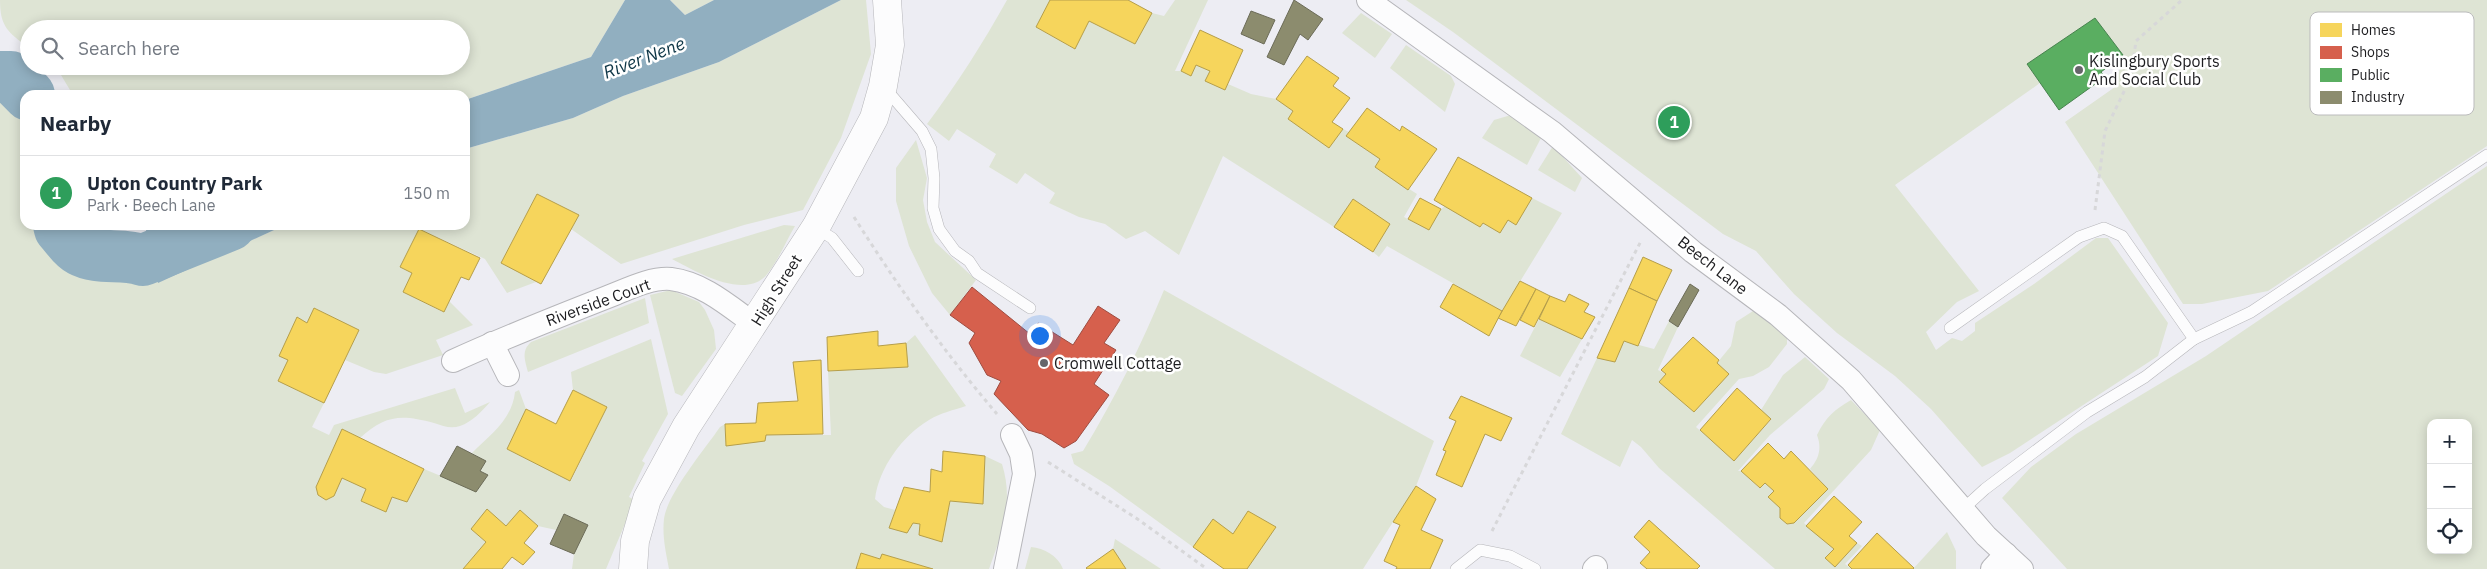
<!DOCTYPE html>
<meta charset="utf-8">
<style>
body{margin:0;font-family:"IBM Plex Sans",sans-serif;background:#f6f6f7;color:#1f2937}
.controls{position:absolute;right:15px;bottom:15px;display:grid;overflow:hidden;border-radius:10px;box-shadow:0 2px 12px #0003}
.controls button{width:45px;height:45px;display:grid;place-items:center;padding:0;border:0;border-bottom:1px solid #e0e1e3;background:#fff;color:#1f2937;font:25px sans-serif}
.you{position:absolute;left:1039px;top:335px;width:18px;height:18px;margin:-12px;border:4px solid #fff;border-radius:50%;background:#1a73e8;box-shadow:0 0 0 8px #1a73e833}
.badge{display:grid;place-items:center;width:32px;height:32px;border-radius:50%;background:#2563eb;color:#fff;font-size:16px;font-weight:700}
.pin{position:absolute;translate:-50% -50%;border:2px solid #fff;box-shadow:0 1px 5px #0006}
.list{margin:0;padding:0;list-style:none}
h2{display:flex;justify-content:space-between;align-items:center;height:65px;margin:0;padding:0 20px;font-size:21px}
h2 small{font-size:16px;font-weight:400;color:#747a83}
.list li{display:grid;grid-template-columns:32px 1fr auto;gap:15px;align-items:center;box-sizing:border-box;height:75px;padding:0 20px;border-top:1px solid #e0e1e3}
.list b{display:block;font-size:19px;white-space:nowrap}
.list p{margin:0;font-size:16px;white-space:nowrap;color:#747a83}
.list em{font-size:16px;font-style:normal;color:#747a83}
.icon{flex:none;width:28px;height:28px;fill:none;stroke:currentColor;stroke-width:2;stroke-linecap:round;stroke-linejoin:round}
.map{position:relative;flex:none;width:2487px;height:569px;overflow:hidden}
.search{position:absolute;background:#fff;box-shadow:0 2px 12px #0003;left:20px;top:20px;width:450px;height:55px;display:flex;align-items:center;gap:12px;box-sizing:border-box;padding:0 18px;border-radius:28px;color:#747a83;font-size:19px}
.panel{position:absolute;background:#fff;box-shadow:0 2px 12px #0003;left:20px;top:90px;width:450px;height:140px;border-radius:15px}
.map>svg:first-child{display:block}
.green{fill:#dee4d4;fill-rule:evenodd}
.water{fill:#91afc0}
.homes{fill:#f6d55c;stroke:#b59e4a}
.shops{fill:#d6604d;stroke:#9e4c40}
.public{fill:#5aae61;stroke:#48824e}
.industry{fill:#8c8c6e;stroke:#6b6b57}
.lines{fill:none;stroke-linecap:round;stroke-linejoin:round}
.river{stroke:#91afc0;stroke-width:52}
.service-casing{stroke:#b6b6ba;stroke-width:12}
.minor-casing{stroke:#b6b6ba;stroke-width:24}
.tertiary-casing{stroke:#b6b6ba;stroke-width:29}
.path{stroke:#d7d7d9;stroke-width:3;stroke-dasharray:4 4;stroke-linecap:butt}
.service{stroke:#fcfcfd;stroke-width:11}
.minor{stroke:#fcfcfd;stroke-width:22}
.tertiary{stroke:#fcfcfd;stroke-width:28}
.poi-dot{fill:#66666a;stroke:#fff;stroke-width:2}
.labels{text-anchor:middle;stroke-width:5;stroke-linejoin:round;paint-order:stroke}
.poi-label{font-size:16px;fill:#1d1d20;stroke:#fff;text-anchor:start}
.street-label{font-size:16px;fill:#1d1d20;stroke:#fff}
.water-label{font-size:18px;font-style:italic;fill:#0e3646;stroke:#fff}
.key{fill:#fff;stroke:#bbbbbc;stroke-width:1}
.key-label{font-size:14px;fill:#1d1d20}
</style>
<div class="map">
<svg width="2487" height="569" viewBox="0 0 2487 569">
<rect width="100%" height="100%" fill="#ededf3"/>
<!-- green -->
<g class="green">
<path d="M0 0H625L591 57 465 100V95H73L58 70 54 66H461V29H29V48C8 32 0 27 0 0Z"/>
<path d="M670 0H714L685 15Z"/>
<path d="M841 0H866L871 54 841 138 803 210 744 225 621 264 571 229 579 215 537 194 501 262 536 282 507 293 485 259 419 229 401 267 412 273 403 292 443 312 449 301 473 325 436 340 443 355 386 374 374 372 345 360 359 330 314 308 307 323 297 318 279 356 288 360 278 381 324 403 312 427 329 435 334 425 455 388 465 413 490 402C482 411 472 422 460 426 451 429 443 426 434 423 401 414 385 415 360 438L342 430 316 487 318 495 326 500 334 496 342 478 366 489 361 501 386 512 392 497 407 502 424 469 477 491 488 475 480 471 485 461 472 453C490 435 512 420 515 392L519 390 526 409 507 449 571 481 607 407 573 390 571 372 651 339 668 414 642 461 645 463 629 497 635 500 606 569H572L574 554 588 525 564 514 556 530 538 526 520 510 506 526 487 510 471 529 486 542 463 569H0V77H11L29 95H25V225H59L60 229 79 249 128 255 143 260 154 257 159 282 285 225H465V149L573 118 623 96 719 62Z"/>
<path d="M1007 0H1050L1036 27 1074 49 1089 21 1135 44 1152 13 1164 16 1175 0H1208L1175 71H1181L1191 76 1196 65 1210 71 1225 90 1228 84 1251 94 1276 99 1293 111 1288 119 1329 148 1343 129 1349 132 1346 136 1380 159 1375 167 1417 194 1404 217 1429 230 1441 209 1445 206 1480 227 1483 223 1500 233 1508 220 1516 224 1532 198 1562 213 1502 311 1387 246 1379 257 1373 252 1390 224 1353 199 1334 227 1223 156 1179 255 1145 231 1126 239 1105 224 1079 217 1049 203 1055 193 1025 173 1017 184 989 167 996 154 957 129 949 141 927 124C957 84 983 43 1007 0Z"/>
<path d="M1406 0H2487V146L2268 291 2202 304H2183L2065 122 2115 87 2123 55 2095 18 2027 64 2040 83 1895 185 1979 291 1957 302 1926 332 1936 350 1952 338 1962 341 1975 331V323L2034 284 2096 238H2108L2168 323 2158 356 2010 453 1982 467 1931 409 1895 376 1837 333 1794 294 1756 251 1723 234 1453 32Z"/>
<path d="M1361 13 1392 34 1375 58 1342 33Z"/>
<path d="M1406 45 1451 76 1455 84 1445 112 1390 68Z"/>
<path d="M1511 115 1541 138 1527 165 1482 138 1494 120Z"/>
<path d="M916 140 927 178 923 200 927 222 935 242 976 280 950 315 932 293 909 246 896 201V168Z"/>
<path d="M1553 146 1582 178 1575 192 1538 170Z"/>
<path d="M2487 166V569H2067L2002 498 2031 467 2076 434 2206 356ZM2431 423H2468V550H2431Z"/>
<path d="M784 225 795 226C786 241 779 259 768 273 747 302 695 271 672 259Z"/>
<path d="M671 290 699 302 705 310 714 330 716 349 682 396 675 393 650 295Z"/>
<path d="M1164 290 1434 441 1416 486 1363 569H1247L1275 527 1248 511 1233 534 1193 547 1109 486 1074 464 1071 454 1083 451C1115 398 1141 346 1164 290Z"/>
<path d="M645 298 649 323 528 372C525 360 521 351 531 342Z"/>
<path d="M1753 311H1758L1787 338V344L1769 367 1753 376 1739 379 1696 427 1734 461 1771 420 1761 410 1783 375 1805 357 1829 379 1824 389 1770 435 1738 471H1741L1759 488 1765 483 1774 491 1768 497 1780 508V518L1787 524 1794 523 1828 489 1810 469C1819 459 1822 448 1817 435 1825 418 1835 409 1851 400L1880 430 1871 450 1804 523 1834 549 1825 558 1835 567 1857 543 1862 546 1845 564 1852 569H1775L1659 468 1641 447 1632 440 1620 467 1561 434 1597 358 1615 362 1624 341 1654 349 1669 321 1678 327 1658 370 1666 374 1659 382 1694 412 1729 374 1717 363 1731 346 1736 322Z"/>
<path d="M1539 319 1582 339 1560 377 1520 356Z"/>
<path d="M915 335 966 406C954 410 940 413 929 420 902 436 879 468 875 499L884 507 895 510 889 528 907 533 913 523 920 524 942 542 950 501 983 504 985 456 1002 464C1014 502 1002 533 989 569H933L882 554 880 559 861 553 856 569H669C666 553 662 536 664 519 667 494 705 449 720 427L725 424 726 445 765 441 766 435H831L828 371 908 367 906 343Z"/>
<path d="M1947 532 1956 551V569H1913Z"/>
<path d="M1115 539 1161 569H1126L1113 549Z"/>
<path d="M1031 547C1044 548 1058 556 1063 569H1025Z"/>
</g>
<!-- water -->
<g class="water">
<path d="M625 0H670L685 15 714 0H841L719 62 623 96 573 118 465 149V100L591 57Z"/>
<path d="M164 225H285L158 283 146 230Z"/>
</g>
<!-- homes -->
<g class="homes">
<path d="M1050 0H1128L1152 13 1135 44 1089 21 1075 49 1036 27Z"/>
<path d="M1200 30 1243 50 1225 90 1205 81 1210 71 1196 65 1191 76 1181 71Z"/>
<path d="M1307 56 1339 78 1333 86 1350 98 1332 122 1343 129 1329 148 1288 119 1293 111 1276 99Z"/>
<path d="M1367 108 1400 131 1402 126 1437 149 1408 190 1375 167 1380 159 1346 136Z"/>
<path d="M1458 157 1532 198 1516 225 1508 220 1500 233 1483 223 1480 227 1434 200Z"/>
<path d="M537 194 579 215 541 284 501 263Z"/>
<path d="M1420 198 1441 209 1429 230 1408 219Z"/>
<path d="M1353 199 1390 224 1373 252 1334 227Z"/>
<path d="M419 229 480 258 469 280 461 277 444 312 403 292 412 273 400 267Z"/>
<path d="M1643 257 1672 270 1657 301 1629 288Z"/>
<path d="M1520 281 1536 289 1516 326 1498 318Z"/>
<path d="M1453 284 1502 311 1489 336 1440 307Z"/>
<path d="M1629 288 1657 301 1638 346 1624 341 1615 362 1597 358Z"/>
<path d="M1536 289 1550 296 1534 327 1520 320Z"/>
<path d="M1569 294 1589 304 1584 312 1595 317 1582 339 1539 319 1550 296 1565 302Z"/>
<path d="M314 308 359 330 324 403 278 381 288 360 279 356 297 317 307 323Z"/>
<path d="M878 331V346L906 343 908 367 828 371 827 337Z"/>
<path d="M1693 337 1719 360 1717 363 1729 374 1694 412 1659 382 1666 374 1661 370Z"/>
<path d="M821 360 823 434 766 435 765 441 726 446 725 424 756 423 758 403 798 401 793 362Z"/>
<path d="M1737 388 1771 419 1734 461 1700 430Z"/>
<path d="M573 390 607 407 570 481 507 449 526 409 556 424Z"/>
<path d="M1461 396 1512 418 1501 441 1485 434 1462 487 1436 475 1446 451 1443 450 1456 421 1449 418Z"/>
<path d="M342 429 424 469 407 502 392 497 386 512 361 501 366 489 342 478 334 496 326 500 318 495 316 487Z"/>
<path d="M1768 443 1784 459 1791 451 1828 489 1794 523 1787 524 1780 518V508L1768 497 1774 491 1765 483 1760 488 1741 471Z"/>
<path d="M943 451 985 456 983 504 950 501 942 542 919 535 920 524 913 523 907 533 889 528 904 487 930 492 931 469 942 472Z"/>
<path d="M1416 486 1436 499 1421 530 1443 540 1430 569H1396L1397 567 1384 561 1400 525 1393 522Z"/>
<path d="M1834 496 1862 522 1849 536 1857 543 1835 567 1825 558 1834 549 1806 526Z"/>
<path d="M487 509 506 526 520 510 538 526 524 543 535 552 523 565 512 557 502 569H463L486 542 471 529Z"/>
<path d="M1248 511 1276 527 1247 569H1224L1193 547 1213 519 1233 534Z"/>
<path d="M1649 520 1700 566 1697 569H1647L1640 563 1650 552 1634 537Z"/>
<path d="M1877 533 1914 568 1913 569H1852L1848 565Z"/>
<path d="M1113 549 1126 569H1087L1086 568Z"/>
<path d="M861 553 880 559 882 554 933 569H856Z"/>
</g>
<!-- shops -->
<path class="shops" d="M972 287 1030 334 1038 323 1073 345 1098 306 1120 320 1104 343 1116 350 1094 384 1109 395 1076 441 1064 448 1042 434 1028 430 994 394 1001 381 987 375 969 343 975 333 950 315Z"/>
<!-- public -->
<path class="public" d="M2095 18 2123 55 2101 72 2105 77 2059 110 2027 64Z"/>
<!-- industry -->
<g class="industry">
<path d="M1294 0 1323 19 1308 40 1300 34 1284 65 1267 57Z"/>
<path d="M1251 11 1275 20 1264 44 1241 34Z"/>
<path d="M1690 284 1699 290 1678 327 1669 321Z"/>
<path d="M457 446 486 461 480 471 488 475 476 492 440 476Z"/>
<path d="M564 514 588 525 574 554 550 544Z"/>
</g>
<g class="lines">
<!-- river -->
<g class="river">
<path d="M0 77H11L29 95"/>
<path d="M59 225 60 229C66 235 72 246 80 250 98 260 122 253 143 260L230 225"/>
</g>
<!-- service casing -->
<g class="service-casing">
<g id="service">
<path d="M884 87 922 131 931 149 934 178 933 208 939 229 955 251 969 261 977 273 1030 308"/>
<path d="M816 228 832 238 858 271"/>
<path d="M1950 328 2079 237 2104 228 2122 236 2194 339"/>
<path d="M1963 509 1985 489 2087 412 2145 377 2194 339 2251 312 2487 155"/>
<path d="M1456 569 1480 550 1510 556 1535 569"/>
</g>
</g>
<!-- minor casing -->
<g class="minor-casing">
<g id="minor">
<path d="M1368 0 1552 132 1693 252 1778 315 1851 380 1986 536 2022 569"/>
<path d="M492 343 508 375"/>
<path d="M453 361C503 338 554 318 605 298 624 291 650 277 671 279 703 283 729 306 754 324"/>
<path d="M1005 569 1024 474 1021 454 1012 435"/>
<path d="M1594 569 1596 567"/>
<path d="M1992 569 2006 554"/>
</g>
</g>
<!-- tertiary casing -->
<g class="tertiary-casing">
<path id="tertiary" d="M633 569 635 541 647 499 686 427 816 227 874 118 883 86 890 45 887 0"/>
</g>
<!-- path -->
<g class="path">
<path d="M2095 210 2105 131 2131 77 2136 41 2182 0"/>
<path d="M854 217C897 285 944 352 997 414"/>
<path d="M1048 462 1136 518 1207 569"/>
<path d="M1492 531 1641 241"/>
</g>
<!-- service -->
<use href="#service" class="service"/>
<!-- minor -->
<use href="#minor" class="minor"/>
<!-- tertiary -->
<use href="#tertiary" class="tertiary"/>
</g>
<!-- markers -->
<g class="poi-dot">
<circle cx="2079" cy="70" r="5"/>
<circle cx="1044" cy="363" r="5"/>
</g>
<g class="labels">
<!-- poi labels -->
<g class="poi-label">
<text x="2089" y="67">Kislingbury Sports<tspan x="2089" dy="18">And Social Club</tspan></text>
<text x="1054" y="369">Cromwell Cottage</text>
</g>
<!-- street labels -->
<g class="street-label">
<text transform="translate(1713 265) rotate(38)" y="6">Beech Lane</text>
<text transform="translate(776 290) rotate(-58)" y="6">High Street</text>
<text transform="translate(598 302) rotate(-20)" y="6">Riverside Court</text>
</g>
<!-- water labels -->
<g class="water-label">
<text transform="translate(644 58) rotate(-21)" y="6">River Nene</text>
</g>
</g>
<!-- legend -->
<rect x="2310" y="12" width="164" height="103" rx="8" class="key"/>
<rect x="2320" y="23" width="22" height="14" fill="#f6d55c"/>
<rect x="2320" y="46" width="22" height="13" fill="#d6604d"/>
<rect x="2320" y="68" width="22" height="14" fill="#5aae61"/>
<rect x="2320" y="91" width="22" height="13" fill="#8c8c6e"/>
<g class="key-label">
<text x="2351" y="35">Homes</text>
<text x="2351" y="57">Shops</text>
<text x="2351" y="80">Public</text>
<text x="2351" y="102">Industry</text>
</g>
</svg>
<div class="controls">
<button>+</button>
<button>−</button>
<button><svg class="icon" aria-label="locate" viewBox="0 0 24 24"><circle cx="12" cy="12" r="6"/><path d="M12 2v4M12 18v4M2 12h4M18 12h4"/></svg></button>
</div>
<div class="you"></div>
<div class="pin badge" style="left:1674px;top:122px;background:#2e9e5b">1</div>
<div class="search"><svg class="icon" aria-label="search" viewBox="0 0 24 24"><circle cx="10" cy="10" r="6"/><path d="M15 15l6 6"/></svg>Search here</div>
<section class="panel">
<h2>Nearby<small></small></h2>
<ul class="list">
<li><span class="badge" style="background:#2e9e5b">1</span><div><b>Upton Country Park</b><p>Park · Beech Lane</p></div><em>150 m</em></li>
</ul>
</section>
</div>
